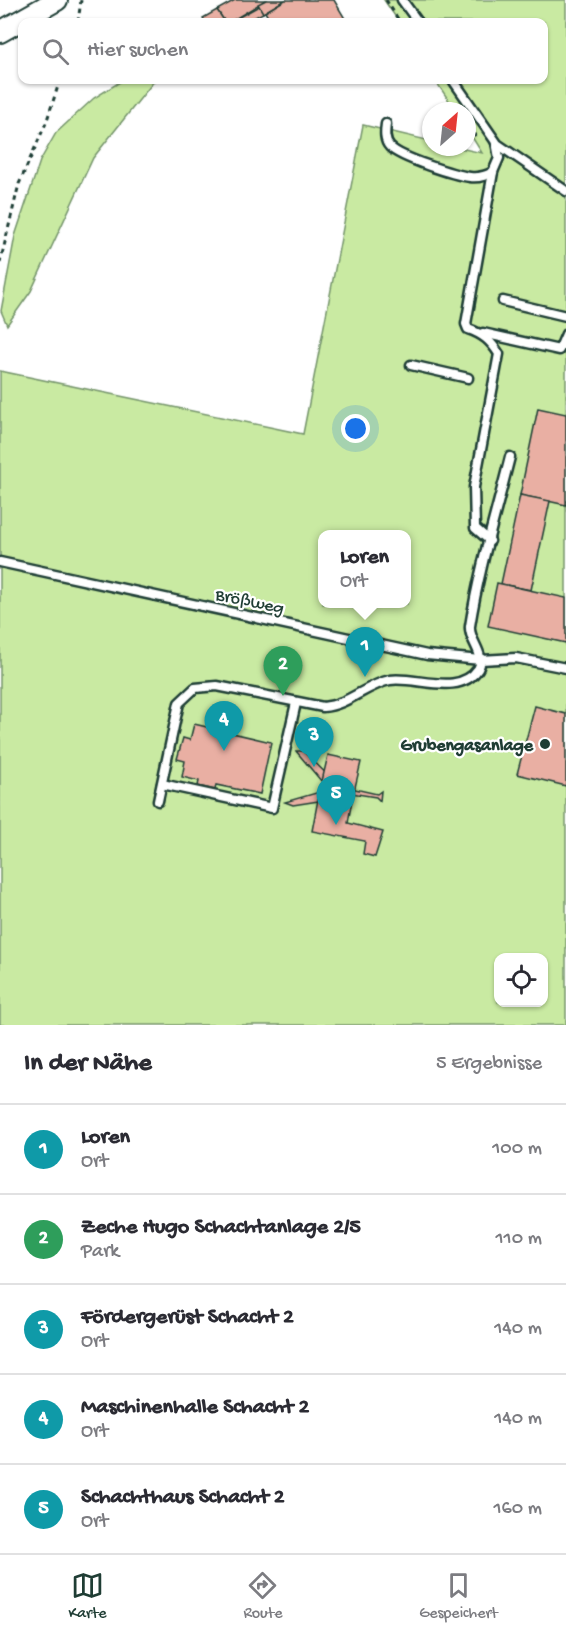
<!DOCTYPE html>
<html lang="de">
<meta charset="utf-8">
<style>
body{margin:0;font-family:"Gochi Hand",sans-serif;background:#f7f7f7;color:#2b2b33}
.controls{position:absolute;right:18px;bottom:18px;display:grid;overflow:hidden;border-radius:12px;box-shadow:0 2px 4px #0004}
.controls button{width:54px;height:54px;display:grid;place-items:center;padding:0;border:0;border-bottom:2px solid #e1e1e2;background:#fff;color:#2b2b33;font:30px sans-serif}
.compass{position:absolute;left:422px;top:102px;width:54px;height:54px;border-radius:50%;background:#fff;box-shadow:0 2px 4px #0004;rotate:27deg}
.you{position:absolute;left:356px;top:429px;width:21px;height:21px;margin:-15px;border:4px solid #fff;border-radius:50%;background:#1a73e8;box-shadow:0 0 0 9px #1a73e833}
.badge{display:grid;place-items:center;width:39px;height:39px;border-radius:50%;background:#1f3d34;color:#fff;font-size:20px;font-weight:700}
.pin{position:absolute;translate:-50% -50px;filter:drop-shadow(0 2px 3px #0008)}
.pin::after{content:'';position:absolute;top:32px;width:21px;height:18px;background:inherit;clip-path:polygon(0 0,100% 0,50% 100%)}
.popup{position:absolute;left:318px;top:530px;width:93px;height:78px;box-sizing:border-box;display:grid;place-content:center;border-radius:12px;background:#fff;filter:drop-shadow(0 2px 4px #0005);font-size:20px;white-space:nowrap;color:#7c7c81}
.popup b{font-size:22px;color:#2b2b33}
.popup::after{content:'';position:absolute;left:50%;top:100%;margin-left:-12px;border:12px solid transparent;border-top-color:#fff}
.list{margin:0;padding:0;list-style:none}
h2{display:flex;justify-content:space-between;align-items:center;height:78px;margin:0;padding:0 24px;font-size:26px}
h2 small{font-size:20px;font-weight:400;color:#7c7c81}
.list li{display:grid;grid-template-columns:39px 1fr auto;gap:18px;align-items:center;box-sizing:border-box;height:90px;padding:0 24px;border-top:2px solid #e1e1e2}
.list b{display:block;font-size:22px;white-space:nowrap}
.list p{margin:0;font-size:20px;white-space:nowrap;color:#7c7c81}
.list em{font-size:20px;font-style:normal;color:#7c7c81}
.icon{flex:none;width:33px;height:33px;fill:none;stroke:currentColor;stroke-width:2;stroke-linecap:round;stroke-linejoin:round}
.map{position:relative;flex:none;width:566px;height:1025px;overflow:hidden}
.search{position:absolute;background:#fff;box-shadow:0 2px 4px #0004;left:18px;right:18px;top:18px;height:66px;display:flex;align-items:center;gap:15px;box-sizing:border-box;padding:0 21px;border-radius:12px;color:#7c7c81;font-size:22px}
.sheet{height:528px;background:#fff}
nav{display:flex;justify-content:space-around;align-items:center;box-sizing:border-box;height:84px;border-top:2px solid #e1e1e2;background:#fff;font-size:16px;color:#7c7c81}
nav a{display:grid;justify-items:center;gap:3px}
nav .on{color:#1f3d34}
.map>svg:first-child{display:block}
.green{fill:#c9eaa2;stroke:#74946b;stroke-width:1.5;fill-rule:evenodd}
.building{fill:#e9afa3;stroke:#1f3d34;stroke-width:1.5}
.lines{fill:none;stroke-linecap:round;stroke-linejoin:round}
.service-casing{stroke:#1f3d34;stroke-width:13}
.tertiary-casing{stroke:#1f3d34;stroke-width:24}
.path{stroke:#1f3d34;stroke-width:3;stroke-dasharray:4.5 4.5;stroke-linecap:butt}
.service{stroke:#fff;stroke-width:8}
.tertiary{stroke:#fff;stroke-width:20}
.poi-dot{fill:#1f3d34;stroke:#fff;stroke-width:2}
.labels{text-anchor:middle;stroke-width:4.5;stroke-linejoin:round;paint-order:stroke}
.street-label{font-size:18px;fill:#1f3d34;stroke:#fff}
.poi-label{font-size:18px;font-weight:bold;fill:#1f3d34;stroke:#fff;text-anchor:end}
</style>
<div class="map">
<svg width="566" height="1025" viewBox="0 0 566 1025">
<rect width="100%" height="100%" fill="#fff"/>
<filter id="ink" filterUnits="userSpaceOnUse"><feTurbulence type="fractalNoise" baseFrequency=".0167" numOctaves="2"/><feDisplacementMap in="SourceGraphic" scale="12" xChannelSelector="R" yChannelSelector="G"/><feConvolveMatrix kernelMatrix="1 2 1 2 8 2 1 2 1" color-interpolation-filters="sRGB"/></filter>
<g filter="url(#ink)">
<!-- green -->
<g class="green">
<path d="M384 0H566V1025H0V371L303 434 363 125 431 141V147H455L482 153 467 129V111H456L435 80H544V22H399ZM323 534H407V604H323ZM498 957H544V1002H498Z"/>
<path d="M123 80H155L93 158 31 291 7 325 1 311 15 236 40 161 56 133 94 98Z"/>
</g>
<!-- building -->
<g class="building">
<path d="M235 0H266L230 22H225L217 10Z"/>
<path d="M266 0H285L263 13 258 4Z"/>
<path d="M285 0H334L347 22H271L265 12Z"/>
<path d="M259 6 263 13 246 22H230Z"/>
<path d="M217 10 225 22H206L203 18Z"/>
<path d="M538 408 566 414V505L520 495Z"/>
<path d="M520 495 550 501 531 590 501 584Z"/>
<path d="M497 583 566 598V643L488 626Z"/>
<path d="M535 706 566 714V786L517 774Z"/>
<path d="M194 724 271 742 260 794 216 785 215 790 198 786 199 781 182 777 185 761 177 759 183 738 190 740Z"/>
<path d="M296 751H303L334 781 347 784 346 787 377 794 381 791 380 801 376 797 345 792 344 797 293 805 285 802 320 792 322 782Z"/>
<path d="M328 755 361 762 352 800 319 794Z"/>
<path d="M319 794 352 800 348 823 383 832 375 857 363 854 365 841 312 831Z"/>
</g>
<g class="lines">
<!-- service casing -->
<g class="service-casing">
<g id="service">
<path d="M402 0 418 22"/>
<path d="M453 80 496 142 499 158 493 172 466 324 468 329C483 334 491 341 499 354L474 487 475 528 490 541"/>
<path d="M386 124C385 132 384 141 390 147 401 158 454 175 470 177 479 178 486 176 493 172"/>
<path d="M496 143 566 191"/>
<path d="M503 301 566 316"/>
<path d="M483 333 559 350 566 334"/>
<path d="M411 365 468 378"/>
<path d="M0 562 427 655 481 660 516 658 566 668"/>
<path d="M162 784 272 808 296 703"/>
<path d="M158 801 179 703 195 688 217 686 323 707C348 705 366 685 390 680 416 676 459 697 478 669 487 655 468 640 470 626 479 569 496 513 510 457"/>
</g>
</g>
<!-- tertiary casing -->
<g class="tertiary-casing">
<path id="tertiary" d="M0 32 57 0"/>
</g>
<!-- path -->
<g class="path">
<path d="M386 0 400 22"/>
<path d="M78 22 81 0"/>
<path d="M468 126 474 135 478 134"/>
<path d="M0 263 19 184 46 123 60 80"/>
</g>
<!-- service -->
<use href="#service" class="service"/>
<!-- tertiary -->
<use href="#tertiary" class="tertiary"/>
</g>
</g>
<!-- markers -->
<circle class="poi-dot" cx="545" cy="744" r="6"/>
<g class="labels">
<!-- street labels -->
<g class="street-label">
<text transform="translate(250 600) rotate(12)" y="6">Brößweg</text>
</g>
<!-- poi labels -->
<g class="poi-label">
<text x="533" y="750">Grubengasanlage</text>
</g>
</g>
</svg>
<div class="controls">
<button><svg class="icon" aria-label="locate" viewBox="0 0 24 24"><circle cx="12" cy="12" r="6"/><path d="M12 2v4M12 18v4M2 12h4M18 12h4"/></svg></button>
</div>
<svg class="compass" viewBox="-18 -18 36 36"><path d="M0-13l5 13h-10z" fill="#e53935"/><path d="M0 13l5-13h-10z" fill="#7c7c81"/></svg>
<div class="you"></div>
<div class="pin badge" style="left:365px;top:677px;background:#0f9aa8">1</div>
<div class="popup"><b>Loren</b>Ort</div>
<div class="pin badge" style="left:283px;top:696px;background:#2e9e5b">2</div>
<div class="pin badge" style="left:314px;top:767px;background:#0f9aa8">3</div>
<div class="pin badge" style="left:224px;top:751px;background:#0f9aa8">4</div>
<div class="pin badge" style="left:336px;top:825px;background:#0f9aa8">5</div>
<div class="search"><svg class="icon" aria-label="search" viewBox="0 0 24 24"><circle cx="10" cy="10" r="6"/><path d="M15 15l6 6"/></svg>Hier suchen</div>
</div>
<section class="sheet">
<h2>In der Nähe<small>5 Ergebnisse</small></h2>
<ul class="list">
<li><span class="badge" style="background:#0f9aa8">1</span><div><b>Loren</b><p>Ort</p></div><em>100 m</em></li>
<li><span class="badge" style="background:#2e9e5b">2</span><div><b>Zeche Hugo Schachtanlage 2/5</b><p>Park</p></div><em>110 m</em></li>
<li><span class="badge" style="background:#0f9aa8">3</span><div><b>Fördergerüst Schacht 2</b><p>Ort</p></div><em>140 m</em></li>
<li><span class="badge" style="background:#0f9aa8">4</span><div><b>Maschinenhalle Schacht 2</b><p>Ort</p></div><em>140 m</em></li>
<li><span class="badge" style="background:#0f9aa8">5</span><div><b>Schachthaus Schacht 2</b><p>Ort</p></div><em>160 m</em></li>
</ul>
</section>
<nav>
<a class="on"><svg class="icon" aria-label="map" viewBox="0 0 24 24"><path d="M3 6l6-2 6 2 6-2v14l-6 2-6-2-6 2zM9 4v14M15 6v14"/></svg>Karte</a>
<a><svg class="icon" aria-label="directions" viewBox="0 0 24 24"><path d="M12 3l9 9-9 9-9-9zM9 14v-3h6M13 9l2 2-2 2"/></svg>Route</a>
<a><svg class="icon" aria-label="saved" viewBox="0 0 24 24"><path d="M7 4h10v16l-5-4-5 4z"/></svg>Gespeichert</a>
</nav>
